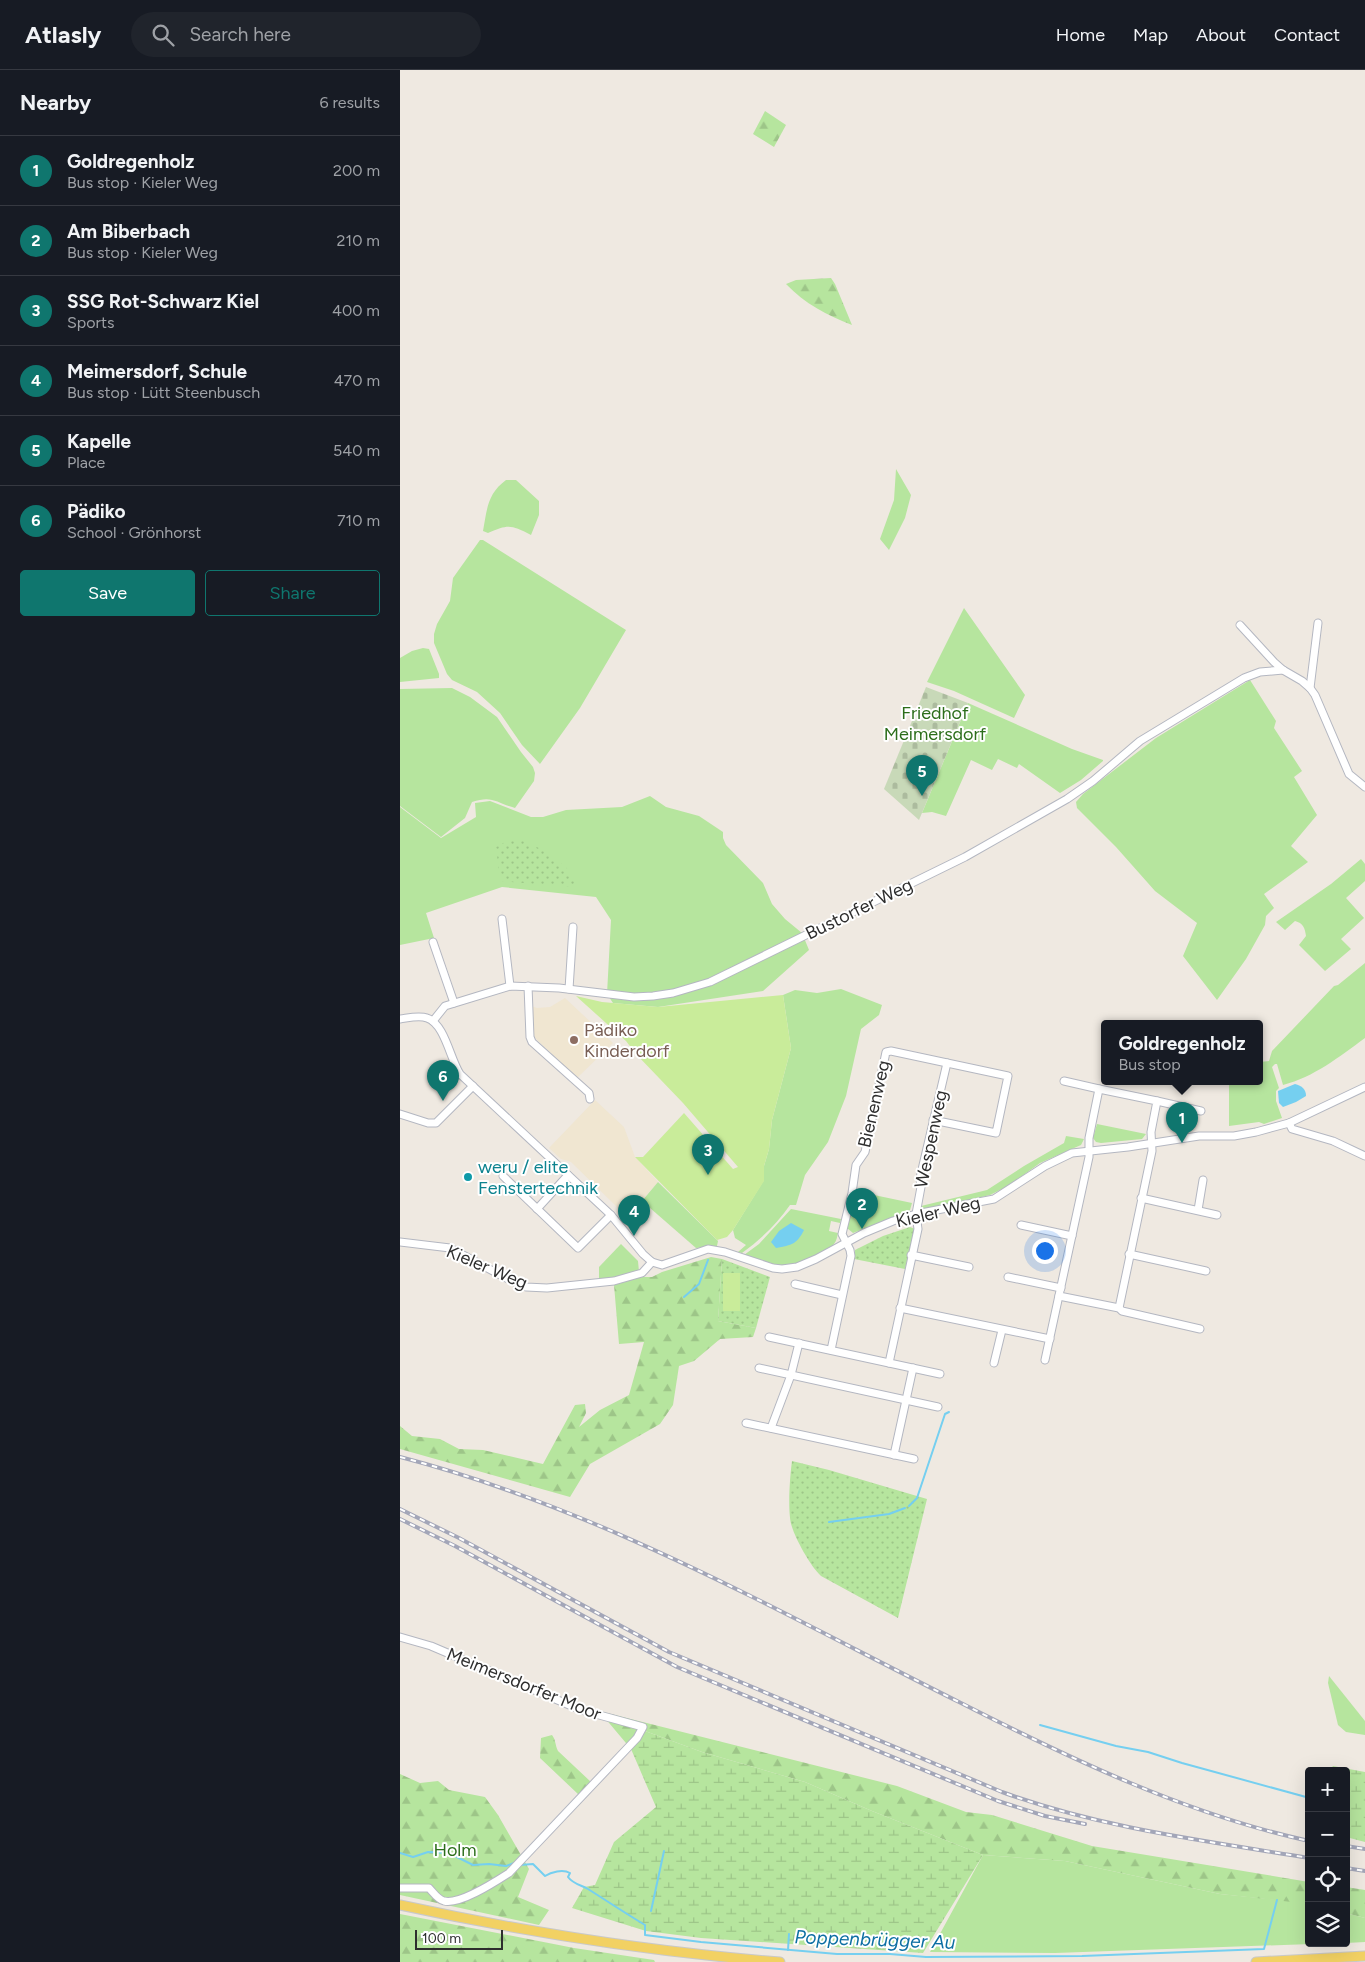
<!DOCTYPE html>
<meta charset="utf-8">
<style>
body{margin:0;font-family:Figtree,sans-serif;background:#20242c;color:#f1f3f6}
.controls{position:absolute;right:15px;bottom:15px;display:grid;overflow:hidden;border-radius:5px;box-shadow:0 5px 20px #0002}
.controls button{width:45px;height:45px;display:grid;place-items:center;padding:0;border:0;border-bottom:1px solid #363941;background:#171b24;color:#f1f3f6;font:25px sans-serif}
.scale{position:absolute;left:15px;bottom:12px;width:88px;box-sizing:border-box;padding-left:5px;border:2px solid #2e2e2e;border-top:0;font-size:14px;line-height:18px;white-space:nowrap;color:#2e2e2e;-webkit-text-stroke:4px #fff;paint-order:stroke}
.you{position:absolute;left:644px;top:1180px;width:18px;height:18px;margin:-12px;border:4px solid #fff;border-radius:50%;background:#1a73e8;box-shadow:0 0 0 8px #1a73e833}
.badge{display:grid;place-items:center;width:32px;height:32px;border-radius:50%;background:#0f766e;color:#fff;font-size:16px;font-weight:700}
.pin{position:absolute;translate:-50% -41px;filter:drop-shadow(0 1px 2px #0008)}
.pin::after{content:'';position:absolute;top:26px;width:18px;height:15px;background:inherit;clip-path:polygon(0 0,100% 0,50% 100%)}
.popup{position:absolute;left:701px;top:950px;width:162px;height:65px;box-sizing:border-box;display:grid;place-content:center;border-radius:5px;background:#171b24;filter:drop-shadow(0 1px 4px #0005);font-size:16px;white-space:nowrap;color:#9ea1a6}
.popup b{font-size:19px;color:#f1f3f6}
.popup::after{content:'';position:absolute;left:50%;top:100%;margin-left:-10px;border:10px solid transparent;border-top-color:#171b24}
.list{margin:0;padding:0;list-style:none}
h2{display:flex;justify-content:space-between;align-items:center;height:65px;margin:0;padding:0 20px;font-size:21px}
h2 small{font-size:16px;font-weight:400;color:#9ea1a6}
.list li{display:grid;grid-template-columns:32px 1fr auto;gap:15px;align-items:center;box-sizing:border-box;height:70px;padding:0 20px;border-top:1px solid #363941}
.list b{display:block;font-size:19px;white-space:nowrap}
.list p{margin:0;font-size:16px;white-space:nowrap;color:#9ea1a6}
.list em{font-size:16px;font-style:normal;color:#9ea1a6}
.actions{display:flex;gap:10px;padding:15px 20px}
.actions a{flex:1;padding:11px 0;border:1px solid #0f766e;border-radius:5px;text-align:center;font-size:18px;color:#0f766e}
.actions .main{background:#0f766e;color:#fff}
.icon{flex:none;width:28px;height:28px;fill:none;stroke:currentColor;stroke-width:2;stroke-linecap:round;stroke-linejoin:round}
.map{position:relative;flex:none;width:965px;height:1892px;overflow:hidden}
header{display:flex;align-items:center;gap:30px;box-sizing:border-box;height:70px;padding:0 25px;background:#171b24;border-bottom:1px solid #363941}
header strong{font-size:24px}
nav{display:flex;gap:28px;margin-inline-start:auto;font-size:18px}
.search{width:350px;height:45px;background:#20242c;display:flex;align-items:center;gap:12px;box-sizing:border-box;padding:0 18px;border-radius:28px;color:#9ea1a6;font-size:19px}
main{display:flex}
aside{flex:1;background:#171b24}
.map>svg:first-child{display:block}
.education{fill:#f0e6d1}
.grass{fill:#b6e59e}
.forest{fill:url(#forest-firs)}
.wetland{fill:url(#wetland-marsh)}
.cemetery{fill:url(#cemetery-stones)}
.park{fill:url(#park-dots)}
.pitch{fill:#c9ec9a}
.water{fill:#75cff0}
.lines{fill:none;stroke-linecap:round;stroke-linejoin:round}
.stream{stroke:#75cff0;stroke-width:2}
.minor-casing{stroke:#b4b7c1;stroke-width:9}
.major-casing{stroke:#c9c9c9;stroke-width:11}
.minor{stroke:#fff;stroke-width:7}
.major{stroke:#f2d163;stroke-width:9}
.rail-casing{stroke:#a3a6b8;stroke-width:4}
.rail{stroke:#fff;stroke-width:2;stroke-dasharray:5.5;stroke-linecap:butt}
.education-dot{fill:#8d6e63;stroke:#fff;stroke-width:2}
.culture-dot{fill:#0f9aa8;stroke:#fff;stroke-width:2}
.labels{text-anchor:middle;stroke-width:4;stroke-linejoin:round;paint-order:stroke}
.park-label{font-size:18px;fill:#2c6e1b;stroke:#fff}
.street-label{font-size:18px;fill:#2e2e2e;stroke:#fff}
.education-label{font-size:18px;fill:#785e54;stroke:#fff;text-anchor:start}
.culture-label{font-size:18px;fill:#0d838f;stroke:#fff;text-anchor:start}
.water-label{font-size:19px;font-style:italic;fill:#0d6fa3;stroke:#fff}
</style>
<header>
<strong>Atlasly</strong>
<div class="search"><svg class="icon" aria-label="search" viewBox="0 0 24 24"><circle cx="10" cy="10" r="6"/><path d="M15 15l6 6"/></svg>Search here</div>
<nav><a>Home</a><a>Map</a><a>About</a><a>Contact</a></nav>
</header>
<main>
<aside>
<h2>Nearby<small>6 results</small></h2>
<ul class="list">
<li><span class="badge">1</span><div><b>Goldregenholz</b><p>Bus stop · Kieler Weg</p></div><em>200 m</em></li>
<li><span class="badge">2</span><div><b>Am Biberbach</b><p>Bus stop · Kieler Weg</p></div><em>210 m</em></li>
<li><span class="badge">3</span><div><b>SSG Rot-Schwarz Kiel</b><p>Sports</p></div><em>400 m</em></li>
<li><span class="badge">4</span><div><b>Meimersdorf, Schule</b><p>Bus stop · Lütt Steenbusch</p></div><em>470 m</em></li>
<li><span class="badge">5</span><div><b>Kapelle</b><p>Place</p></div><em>540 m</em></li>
<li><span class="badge">6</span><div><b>Pädiko</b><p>School · Grönhorst</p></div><em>710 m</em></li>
</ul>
<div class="actions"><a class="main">Save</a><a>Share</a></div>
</aside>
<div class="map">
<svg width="965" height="1892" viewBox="0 0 965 1892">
<defs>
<pattern id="forest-firs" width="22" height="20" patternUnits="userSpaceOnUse" patternTransform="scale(1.25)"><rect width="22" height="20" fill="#b6e59e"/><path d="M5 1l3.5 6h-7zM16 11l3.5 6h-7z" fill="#9dc588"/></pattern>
<pattern id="wetland-marsh" width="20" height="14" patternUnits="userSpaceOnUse" patternTransform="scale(1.25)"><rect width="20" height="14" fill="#b6e59e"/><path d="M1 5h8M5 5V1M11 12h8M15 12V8" fill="none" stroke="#9dc588"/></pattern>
<pattern id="cemetery-stones" width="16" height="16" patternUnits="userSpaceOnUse" patternTransform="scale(1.25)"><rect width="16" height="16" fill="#c8d9b8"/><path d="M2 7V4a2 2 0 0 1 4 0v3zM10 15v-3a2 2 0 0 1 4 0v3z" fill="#acbb9e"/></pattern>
<pattern id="park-dots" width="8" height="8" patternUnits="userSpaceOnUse" patternTransform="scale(1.25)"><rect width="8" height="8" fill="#b6e59e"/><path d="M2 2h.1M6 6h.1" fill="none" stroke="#9dc588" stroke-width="1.8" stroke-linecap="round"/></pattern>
</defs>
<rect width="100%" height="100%" fill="#efe9e1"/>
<!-- education -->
<g class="education">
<path d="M165 928 213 973 177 1008 134 967 132 955V936L137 938 150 937Z"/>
<path d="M195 1030 224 1057 235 1087 258 1112 225 1149 216 1136 171 1092 161 1089 149 1078Z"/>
</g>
<!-- grass -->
<g class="grass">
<path d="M496 399 511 425 505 448 489 480 480 469 494 430Z"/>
<path d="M106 410H116L139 431V445L131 465C111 455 109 454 88 463L83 461C87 440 87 424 106 410Z"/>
<path d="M80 470H83L226 560 180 638 140 694 122 675 100 643 77 622 52 610 47 604 34 573V564L37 554 50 531 53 508Z"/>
<path d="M564 538 625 625 614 648 554 621 527 612Z"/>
<path d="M23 578 29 579 39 604V608L0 612V588L12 581Z"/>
<path d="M850 610 876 651 874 658 902 701 894 707 917 745 891 776 908 792 864 824 874 838 866 846 865 855 846 889 817 930 783 886 797 853 755 821 716 777 677 738 676 732 683 724 756 668Z"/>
<path d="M52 618 70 627 97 647 121 682 133 697 135 703 134 711 115 738C96 733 93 725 72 732L65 748 41 767 0 736V619Z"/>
<path d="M568 633 672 679 703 690V691L681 710 660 723 619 694 617 698 598 689 592 700 571 690 546 746 532 742 522 743Z"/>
<path d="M250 726 266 737 299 746 323 762V768L326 775 363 813 372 834 385 849 402 863 409 880 363 921 258 937 213 933 207 924 211 850 196 827 102 817 26 843 34 868 0 875V737L41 768 76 747 75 733 90 731 131 747H143L166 740 222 737Z"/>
<path d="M961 789 965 794V811L946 828 964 848 941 869 951 879 925 901 899 875 906 866C905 858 903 853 895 851L885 860 876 852 931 814Z"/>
<path d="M965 893V968C939 987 914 1007 883 1015L877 994H875L872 997 879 1018 876 1021V1031L882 1048 864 1054 859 1052 829 1056V1012H860V992L869 991 872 981 934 916 938 915Z"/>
<path d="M441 919 482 935 479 945 461 959 446 1026 428 1072 405 1105 396 1135H390C377 1154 360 1170 342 1183L338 1182 346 1175 335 1168 333 1160 364 1110V1096L369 1079 372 1050 391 978 383 925 395 920 417 923Z"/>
<path d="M697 1054 746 1064 742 1069 701 1073 696 1072 693 1068Z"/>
<path d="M666 1066 684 1069 681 1075 640 1093 610 1115 590 1125 527 1140 521 1136 587 1120 624 1096 664 1073Z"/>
<path d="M258 1112 318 1171 317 1176 296 1178 242 1131Z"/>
<path d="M455 1121 512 1133 510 1140 506 1143 453 1163 447 1158Z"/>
<path d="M391 1139 441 1149 440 1153 431 1151 429 1161 438 1163C437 1167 437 1170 434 1174 425 1185 392 1197 377 1196 366 1195 355 1189 344 1185L359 1174Z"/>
<path d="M221 1174 238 1191 239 1202 199 1210V1197Z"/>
<path d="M929 1606 965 1651V1665L946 1662 938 1655 928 1613Z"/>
<path d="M583 1785 665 1791 820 1824 900 1832 909 1834V1873H939L655 1883 530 1882Z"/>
<path d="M946 1843 965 1848V1872L946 1873Z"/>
</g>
<!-- forest -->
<g class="forest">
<path d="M365 41 386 55 374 77 353 64Z"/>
<path d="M431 208 435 214 452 255C427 245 405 234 386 214L396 210Z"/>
<path d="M311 1187 322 1189 318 1251 356 1258 353 1267 320 1269 294 1291 279 1296 273 1335 260 1354 190 1394 170 1427 0 1379V1356L12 1366 40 1369 59 1379 83 1380 143 1394 175 1335 185 1334 186 1343 179 1357 200 1340 229 1325 244 1272 219 1274 214 1215 240 1207H252L262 1202Z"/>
<path d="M199 1641 497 1716 566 1742 592 1745 692 1776 909 1812V1834L820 1824 665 1791 583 1785 472 1741 405 1712 302 1682 245 1661 231 1679Z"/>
<path d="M152 1665C156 1670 155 1675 158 1681L191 1712 179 1725 140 1688 141 1668Z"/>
<path d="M0 1704 20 1713 38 1711 49 1720 85 1727 98 1745 129 1799 118 1827 149 1840 139 1855 0 1825Z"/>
<path d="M946 1817 965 1820V1848L946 1843Z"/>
<path d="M0 1844 174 1878 254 1890 255 1892H0Z"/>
</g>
<!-- wetland -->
<g class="wetland">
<path d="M245 1661 302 1682 405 1712 472 1741 583 1785 523 1883 301 1868 246 1861 172 1838 184 1817 195 1815 214 1772 256 1737 231 1679Z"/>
<path d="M933 1696 965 1702V1772L946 1767V1701H929Z"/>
</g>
<!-- cemetery -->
<path class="cemetery" d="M526 617 568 633 519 750 484 719Z"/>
<!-- park -->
<g class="park">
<path d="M118 769C136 775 175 795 176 817L100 811 96 777 109 770Z"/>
<path d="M510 1157 515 1159 505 1199 454 1189 455 1180 483 1166Z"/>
<path d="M322 1189 370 1207 356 1258 318 1251Z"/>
<path d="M392 1391 429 1400 527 1429 498 1548 421 1506C411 1497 396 1470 392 1457 387 1443 390 1406 392 1391Z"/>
</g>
<!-- pitch -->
<g class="pitch">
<path d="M383 925 391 978 372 1050 369 1079 364 1096V1111L333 1160 327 1167 317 1170 235 1087H243L284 1043 333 1099 338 1097 283 1033 236 984 226 971 176 926 202 932 258 937Z"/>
<rect x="323" y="1203" width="17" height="38"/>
</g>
<!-- water -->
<g class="water">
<path d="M895 1014C902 1016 906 1019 906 1026L896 1032 883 1037 879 1033 878 1021Z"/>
<path d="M391 1153 404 1160C397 1174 392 1175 376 1178L371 1172 379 1161Z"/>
</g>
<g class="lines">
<!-- stream -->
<g class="stream">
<path d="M284 1227 299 1214 308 1190"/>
<path d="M509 1436 517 1428 545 1344 549 1342"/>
<path d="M429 1452 489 1444 505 1438"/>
<path d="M640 1655 716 1676 748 1682 782 1693 906 1727V1728"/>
<path d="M0 1783 13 1787 28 1782 49 1783 73 1795 89 1794 106 1796 114 1793"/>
<path d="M120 1795 133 1794 145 1806C151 1802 163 1799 170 1803L168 1807C173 1814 181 1815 188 1819 207 1831 225 1843 245 1855V1865L301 1872 437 1884H490L526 1887 682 1886 864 1879 877 1830"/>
<path d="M251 1841 264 1781"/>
<path d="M388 1880 389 1864"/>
</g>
<!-- minor casing -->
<g class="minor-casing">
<g id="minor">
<path d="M840 555 874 592 883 600 902 611 910 618 915 625 949 704 965 717"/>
<path d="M910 618 918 553"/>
<path d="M102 849 110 916"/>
<path d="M33 872 54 933"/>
<path d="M128 916 130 967 132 972 189 1023 190 1029"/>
<path d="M169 919 173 857"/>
<path d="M0 949C8 948 19 945 27 948 45 954 50 989 60 1004L211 1145 243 1184 252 1192 262 1195 308 1179 325 1182 373 1198 382 1199 397 1197 416 1189 464 1163 493 1151 516 1144 594 1129 645 1096 672 1083 728 1077 799 1066H834L856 1062 889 1053 965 1017"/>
<path d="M33 951 45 936 110 916 159 918 234 927 253 926 273 923 310 912 565 787 667 729 693 711 740 671 844 608 860 602 883 600"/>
<path d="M664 1011 699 1019"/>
<path d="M757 1031 801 1041"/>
<path d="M0 1044 28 1053H36L73 1016"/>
<path d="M889 1053 892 1059 933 1071 965 1086"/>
<path d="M103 1106 178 1178 211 1145"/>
<path d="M741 1128 817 1145"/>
<path d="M137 1139 168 1105"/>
<path d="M798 1140 803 1110"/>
<path d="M621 1155 672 1166"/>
<path d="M0 1172 50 1178 106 1208 126 1217 147 1218 214 1211 242 1203 252 1192"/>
<path d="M729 1184 806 1201"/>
<path d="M511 1185 569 1197"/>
<path d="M608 1207 661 1218"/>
<path d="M395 1214 442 1225"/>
<path d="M659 1226 719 1238 722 1241 800 1259"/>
<path d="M500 1238 650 1269"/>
<path d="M369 1267 540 1304"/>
<path d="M431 1280 451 1186 450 1180 442 1164 452 1123 456 1095 465 1082 486 982 491 981 608 1006 596 1063 533 1050"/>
<path d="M645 1290 689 1087V1068L699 1019 757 1031 751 1062 752 1081 719 1238"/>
<path d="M489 1293 518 1159 516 1144 521 1117 520 1108 547 993"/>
<path d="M594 1293 602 1260"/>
<path d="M359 1298 538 1337"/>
<path d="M346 1353 514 1389"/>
<path d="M371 1358 391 1305 399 1273"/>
<path d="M494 1385 513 1298"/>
<path d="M0 1567 31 1576 181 1640 243 1657 237 1668 109 1803C95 1812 60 1835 44 1831 37 1829 34 1823 29 1818H0"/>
</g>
</g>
<!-- major casing -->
<g class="major-casing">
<g id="major">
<path d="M0 1835C125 1862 252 1882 380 1892"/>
<path d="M856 1892 965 1886"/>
</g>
</g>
<!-- minor -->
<use href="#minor" class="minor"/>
<!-- major -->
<use href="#major" class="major"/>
<!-- rail casing -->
<g class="rail-casing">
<g id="rail">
<path d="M0 1387C198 1438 377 1541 559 1632 671 1689 786 1744 909 1771"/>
<path d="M0 1439 59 1468 269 1582 602 1722C700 1758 806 1771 909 1788"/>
<path d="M0 1449 55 1476 277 1597 598 1731 645 1746 685 1754"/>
<path d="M946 1776 965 1779"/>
<path d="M946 1798 965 1801"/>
</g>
</g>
<!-- rail -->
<use href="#rail" class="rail"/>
</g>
<!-- markers -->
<circle class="education-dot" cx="174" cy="970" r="5"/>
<circle class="culture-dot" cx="68" cy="1107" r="5"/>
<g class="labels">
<!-- park labels -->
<g class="park-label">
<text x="535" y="649">Friedhof<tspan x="535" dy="21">Meimersdorf</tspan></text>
<text x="55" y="1786">Holm</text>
</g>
<!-- street labels -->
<g class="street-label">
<text transform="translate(459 839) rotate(-26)" y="6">Bustorfer Weg</text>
<text transform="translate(474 1034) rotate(-77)" y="6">Bienenweg</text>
<text transform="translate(531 1069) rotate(-78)" y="6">Wespenweg</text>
<text transform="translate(538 1142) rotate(-13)" y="6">Kieler Weg</text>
<text transform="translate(87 1197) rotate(23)" y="6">Kieler Weg</text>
<text transform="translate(124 1614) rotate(22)" y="6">Meimersdorfer Moor</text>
</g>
<!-- education labels -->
<g class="education-label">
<text x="184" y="966">Pädiko<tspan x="184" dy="21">Kinderdorf</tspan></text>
</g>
<!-- culture labels -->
<g class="culture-label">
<text x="78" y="1103">weru / elite<tspan x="78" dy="21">Fenstertechnik</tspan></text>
</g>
<!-- water labels -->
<g class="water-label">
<text transform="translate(475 1869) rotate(2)" y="7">Poppenbrügger Au</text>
</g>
</g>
</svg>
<div class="controls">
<button>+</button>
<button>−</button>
<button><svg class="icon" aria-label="locate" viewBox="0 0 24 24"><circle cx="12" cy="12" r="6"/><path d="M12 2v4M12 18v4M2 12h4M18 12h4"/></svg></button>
<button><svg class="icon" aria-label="layers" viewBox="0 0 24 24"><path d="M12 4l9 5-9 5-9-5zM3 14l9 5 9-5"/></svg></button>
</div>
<div class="scale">100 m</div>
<div class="you"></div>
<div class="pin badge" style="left:782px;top:1073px">1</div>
<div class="popup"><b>Goldregenholz</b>Bus stop</div>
<div class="pin badge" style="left:462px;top:1159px">2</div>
<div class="pin badge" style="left:308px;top:1105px">3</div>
<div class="pin badge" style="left:234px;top:1166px">4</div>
<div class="pin badge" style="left:522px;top:726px">5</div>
<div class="pin badge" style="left:43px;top:1031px">6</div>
</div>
</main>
